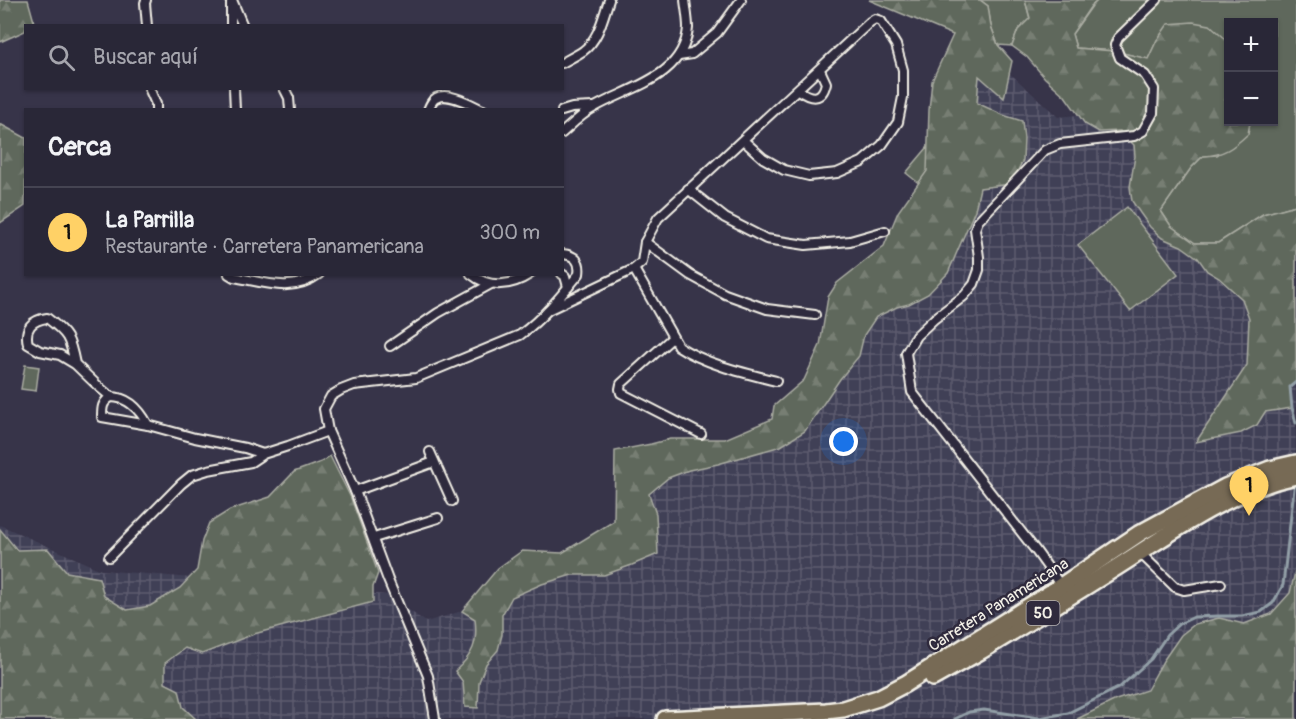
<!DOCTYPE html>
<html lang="es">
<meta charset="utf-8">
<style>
body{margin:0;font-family:Pangolin,sans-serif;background:#353342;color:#f1f3f6}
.controls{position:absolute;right:18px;top:18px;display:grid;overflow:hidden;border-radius:0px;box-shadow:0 2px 4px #0004}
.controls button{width:54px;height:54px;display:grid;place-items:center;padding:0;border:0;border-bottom:2px solid #454452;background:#292737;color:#f1f3f6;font:30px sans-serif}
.you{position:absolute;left:844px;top:442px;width:21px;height:21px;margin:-15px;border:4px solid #fff;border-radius:50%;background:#1a73e8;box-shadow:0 0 0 9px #1a73e833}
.badge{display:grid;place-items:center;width:39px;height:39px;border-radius:50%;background:#ffd166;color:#111;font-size:20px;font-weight:700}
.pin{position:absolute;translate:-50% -50px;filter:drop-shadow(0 2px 3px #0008)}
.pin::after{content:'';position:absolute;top:32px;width:21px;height:18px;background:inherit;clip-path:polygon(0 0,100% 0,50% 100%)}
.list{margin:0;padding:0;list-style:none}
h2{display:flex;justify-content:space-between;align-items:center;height:78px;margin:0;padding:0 24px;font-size:26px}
h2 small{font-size:20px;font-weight:400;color:#a5a5ad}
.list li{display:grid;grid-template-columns:39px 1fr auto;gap:18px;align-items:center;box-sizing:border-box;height:90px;padding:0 24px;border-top:2px solid #454452}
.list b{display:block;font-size:22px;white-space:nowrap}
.list p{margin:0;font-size:20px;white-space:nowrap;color:#a5a5ad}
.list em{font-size:20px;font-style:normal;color:#a5a5ad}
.icon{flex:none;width:33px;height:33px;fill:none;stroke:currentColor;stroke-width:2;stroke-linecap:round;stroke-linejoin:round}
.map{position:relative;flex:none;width:1296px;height:719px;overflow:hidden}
.search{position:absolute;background:#292737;box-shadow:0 2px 4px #0004;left:24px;top:24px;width:540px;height:66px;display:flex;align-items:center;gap:15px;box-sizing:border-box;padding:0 21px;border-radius:0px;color:#a5a5ad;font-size:22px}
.panel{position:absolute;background:#292737;box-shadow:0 2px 4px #0004;left:24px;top:108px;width:540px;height:168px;border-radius:0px}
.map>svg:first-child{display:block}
.industrial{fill:url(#industrial-grid)}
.grass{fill:#5f685c;stroke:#aaaca2;stroke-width:1.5}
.forest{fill:url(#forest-firs);stroke:#aaaca2;stroke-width:1.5}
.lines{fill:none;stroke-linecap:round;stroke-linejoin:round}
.stream{stroke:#929fa7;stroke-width:3}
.street-casing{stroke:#f4f1e8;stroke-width:12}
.highway-casing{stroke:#f4f1e8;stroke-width:20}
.street{stroke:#2f2a3d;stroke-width:8}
.highway{stroke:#776a54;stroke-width:15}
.labels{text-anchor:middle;stroke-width:5;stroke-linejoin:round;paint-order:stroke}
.shield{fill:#2f2a3d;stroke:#b9b5b5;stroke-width:1.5}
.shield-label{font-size:15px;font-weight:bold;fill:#f4f1e8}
.street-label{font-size:16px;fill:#f4f1e8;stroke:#2f2a3d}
</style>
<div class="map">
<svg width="1296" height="719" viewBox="0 0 1296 719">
<defs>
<pattern id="industrial-grid" width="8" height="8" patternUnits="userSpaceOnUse" patternTransform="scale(1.5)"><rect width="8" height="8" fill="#414057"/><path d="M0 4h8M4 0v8" fill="none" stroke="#5d5c6f"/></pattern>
<pattern id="forest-firs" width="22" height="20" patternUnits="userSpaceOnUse" patternTransform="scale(1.5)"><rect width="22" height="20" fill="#5f685c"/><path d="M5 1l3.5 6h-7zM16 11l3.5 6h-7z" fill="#777e73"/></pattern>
</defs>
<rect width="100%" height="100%" fill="#373449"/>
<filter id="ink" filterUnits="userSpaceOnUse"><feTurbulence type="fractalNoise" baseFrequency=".0167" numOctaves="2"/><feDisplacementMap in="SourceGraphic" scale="12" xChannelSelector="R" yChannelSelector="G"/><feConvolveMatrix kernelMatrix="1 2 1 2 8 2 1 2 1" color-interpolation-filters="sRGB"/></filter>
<g filter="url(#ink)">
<!-- industrial -->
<path class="industrial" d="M953 35 1014 77 1058 117 1137 109 1290 387 1296 382V719H51L0 529V525L101 570 387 595 426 622 462 611 498 568 522 551 562 553 614 521 615 451 725 439 772 419 774 406 804 380 820 345 828 297 837 283 884 246 898 212 927 171 929 110 932 81Z"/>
<!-- grass -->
<g class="grass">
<path d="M980 0H1025L1030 19 1018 30 1012 46 998 45 991 26 988 6Z"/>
<path d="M1098 0H1296V205L1263 214 1218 243H1195L1171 226 1161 211 1191 168 1203 156 1217 155 1248 134 1250 122H1274V22H1228V41L1157 40 1148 59 1114 51 1076 48 1072 34 1092 6Z"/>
<path d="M927 148 941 160 921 185 906 173Z"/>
<path d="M1127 207 1178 274 1130 311 1078 245Z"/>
<path d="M25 365 39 367 36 391 21 389Z"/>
</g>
<!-- forest -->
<g class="forest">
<path d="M0 0H28L35 25 26 26 25 31 0 42Z"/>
<path d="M869 0H980L988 6 991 26 998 45 1012 61 1004 98 979 76 977 103 1003 115 1022 121 1024 139 1023 160 1011 184 980 188 975 210 948 273 928 294 909 304 897 307 876 317 864 335 859 356 840 379 805 431 781 446 718 464 689 470 668 478 649 494 656 514 658 554 632 565 604 575H572L542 584 512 597 502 615V635L498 650 486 664 479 682 478 708 465 707 463 682 455 671C473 655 478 643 475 619L462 611 498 568 522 551 562 553 614 521 615 451 651 444 670 439H725L772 419 774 406 804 380 820 345 828 297 837 283 884 246 898 212 927 171 929 110 932 81 953 35Z"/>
<path d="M1025 0H1098L1091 6 1072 34 1076 48 1114 51 1148 59 1157 40 1168 24 1193 22 1210 25 1228 41V122H1250L1248 134C1233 148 1224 155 1203 156L1191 168 1161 211 1171 226 1195 243H1218L1263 214 1296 205V382L1290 387 1292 408 1265 412 1257 425 1241 433 1196 442 1247 365 1249 318 1242 299 1219 278 1207 271 1198 258 1181 246 1162 238 1150 227 1140 213 1132 201 1130 187 1135 156 1134 145 1120 131 1099 132 1085 124 1065 96 1045 78 1027 57 1012 46 1018 30 1030 18Z"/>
<path d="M0 124 26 138 25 206 0 223Z"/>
<path d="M330 456 351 498 378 573 373 587V602L254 634 202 654 185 648 165 663V683L179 690 183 707 196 719H0V529L17 550 48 549 67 572 99 578 104 596 127 610 150 606 180 588 197 570 202 541 209 523 230 510 270 497 294 472 321 462Z"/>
<path d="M1296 568V719H1077L1116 700 1147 690 1163 661 1181 635 1195 624 1219 618 1244 624 1271 614 1290 593Z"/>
</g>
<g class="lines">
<!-- stream -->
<g class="stream">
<path d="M1296 382 1290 387 1292 408 1296 423"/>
<path d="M955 719 969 712 984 710 1039 718 1068 713 1120 687 1151 659 1167 635 1179 624 1194 617 1218 616H1242L1261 612 1273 603 1283 585 1295 480"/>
</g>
<!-- street casing -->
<g class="street-casing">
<g id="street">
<path d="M146 0 145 3 147 26"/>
<path d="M232 0 243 26"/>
<path d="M231 26V3"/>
<path d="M679 56 692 54 717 33 741 0"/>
<path d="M562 63C569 59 577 55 583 51 599 39 603 17 609 0"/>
<path d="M149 88 156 104V110"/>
<path d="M234 88 235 110"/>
<path d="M284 88 289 98 290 110"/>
<path d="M798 90C811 99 822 101 826 83L820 70"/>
<path d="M428 110C430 105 432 100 436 98 448 91 472 105 483 110"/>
<path d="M562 111 572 108 593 107"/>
<path d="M562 133C572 124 583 113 595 107 630 87 684 77 688 28 688 19 686 9 685 0"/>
<path d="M688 189 725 218 766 239 806 245 850 241 885 231"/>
<path d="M645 242 690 275 725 294 767 309 815 315"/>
<path d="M634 269 678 346C705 364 744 373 776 381"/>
<path d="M229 274 234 277C263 282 292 294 319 274"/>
<path d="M471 274C489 289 512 286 530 274"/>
<path d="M562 274 565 276 568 287"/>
<path d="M548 310 634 269 642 262 645 242 658 218 870 22 875 19 881 21 896 45 903 70V97L898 122 882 145 862 162 837 173 809 176 784 170 763 158 743 140"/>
<path d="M672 338 621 384 620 389 621 393 701 434"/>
<path d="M390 346 438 313 491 284"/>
<path d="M75 364C70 338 68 334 47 318 32 320 24 328 28 344L40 351 60 355 75 364 99 387 111 397C102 402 102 408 102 417L148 425 195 438 245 448 263 454 288 446 328 431"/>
<path d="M111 397C129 397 140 410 148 425"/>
<path d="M430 452 452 501"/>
<path d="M355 491 434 462"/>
<path d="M374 538 438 518"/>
<path d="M1140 553 1175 587 1184 590 1221 584"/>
<path d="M109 557 181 484 192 475 208 470 251 462 263 454"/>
<path d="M1061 586 1036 551 912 392 906 353 916 336 934 319 964 296 974 284 979 270V257L975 229 978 221 1045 150 1060 144 1134 136 1143 131 1153 113 1154 89 1145 75 1120 58 1115 45 1118 38 1157 0"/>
<path d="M435 719 428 676 388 580 355 491 328 431 324 409 331 396 341 390 354 385 416 378 520 335C543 318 561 296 579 274 581 261 575 255 562 254"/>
</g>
</g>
<!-- highway casing -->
<g class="highway-casing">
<g id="highway">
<path d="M933 678C949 669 965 660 981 651 1023 626 1064 600 1106 574 1166 537 1225 491 1296 476"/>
<path d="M665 719 826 711 843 709 878 698 905 684 1061 586 1140 533 1225 487 1270 469 1296 463"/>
</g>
</g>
<!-- street -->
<use href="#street" class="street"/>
<!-- highway -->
<use href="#highway" class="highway"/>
</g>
</g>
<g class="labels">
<!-- shield labels -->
<rect class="shield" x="1026.5" y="601" width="33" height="24" rx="4.5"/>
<g class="shield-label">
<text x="1043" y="618">50</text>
</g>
<!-- street labels -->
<g class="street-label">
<text transform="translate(998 604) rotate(-32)" y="6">Carretera Panamericana</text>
</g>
</g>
</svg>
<div class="controls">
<button>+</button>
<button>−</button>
</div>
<div class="you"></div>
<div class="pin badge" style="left:1249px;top:516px">1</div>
<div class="search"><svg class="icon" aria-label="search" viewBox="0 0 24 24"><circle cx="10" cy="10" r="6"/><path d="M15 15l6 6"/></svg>Buscar aquí</div>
<section class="panel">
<h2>Cerca<small></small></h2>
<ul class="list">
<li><span class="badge">1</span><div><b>La Parrilla</b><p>Restaurante · Carretera Panamericana</p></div><em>300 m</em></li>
</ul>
</section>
</div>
